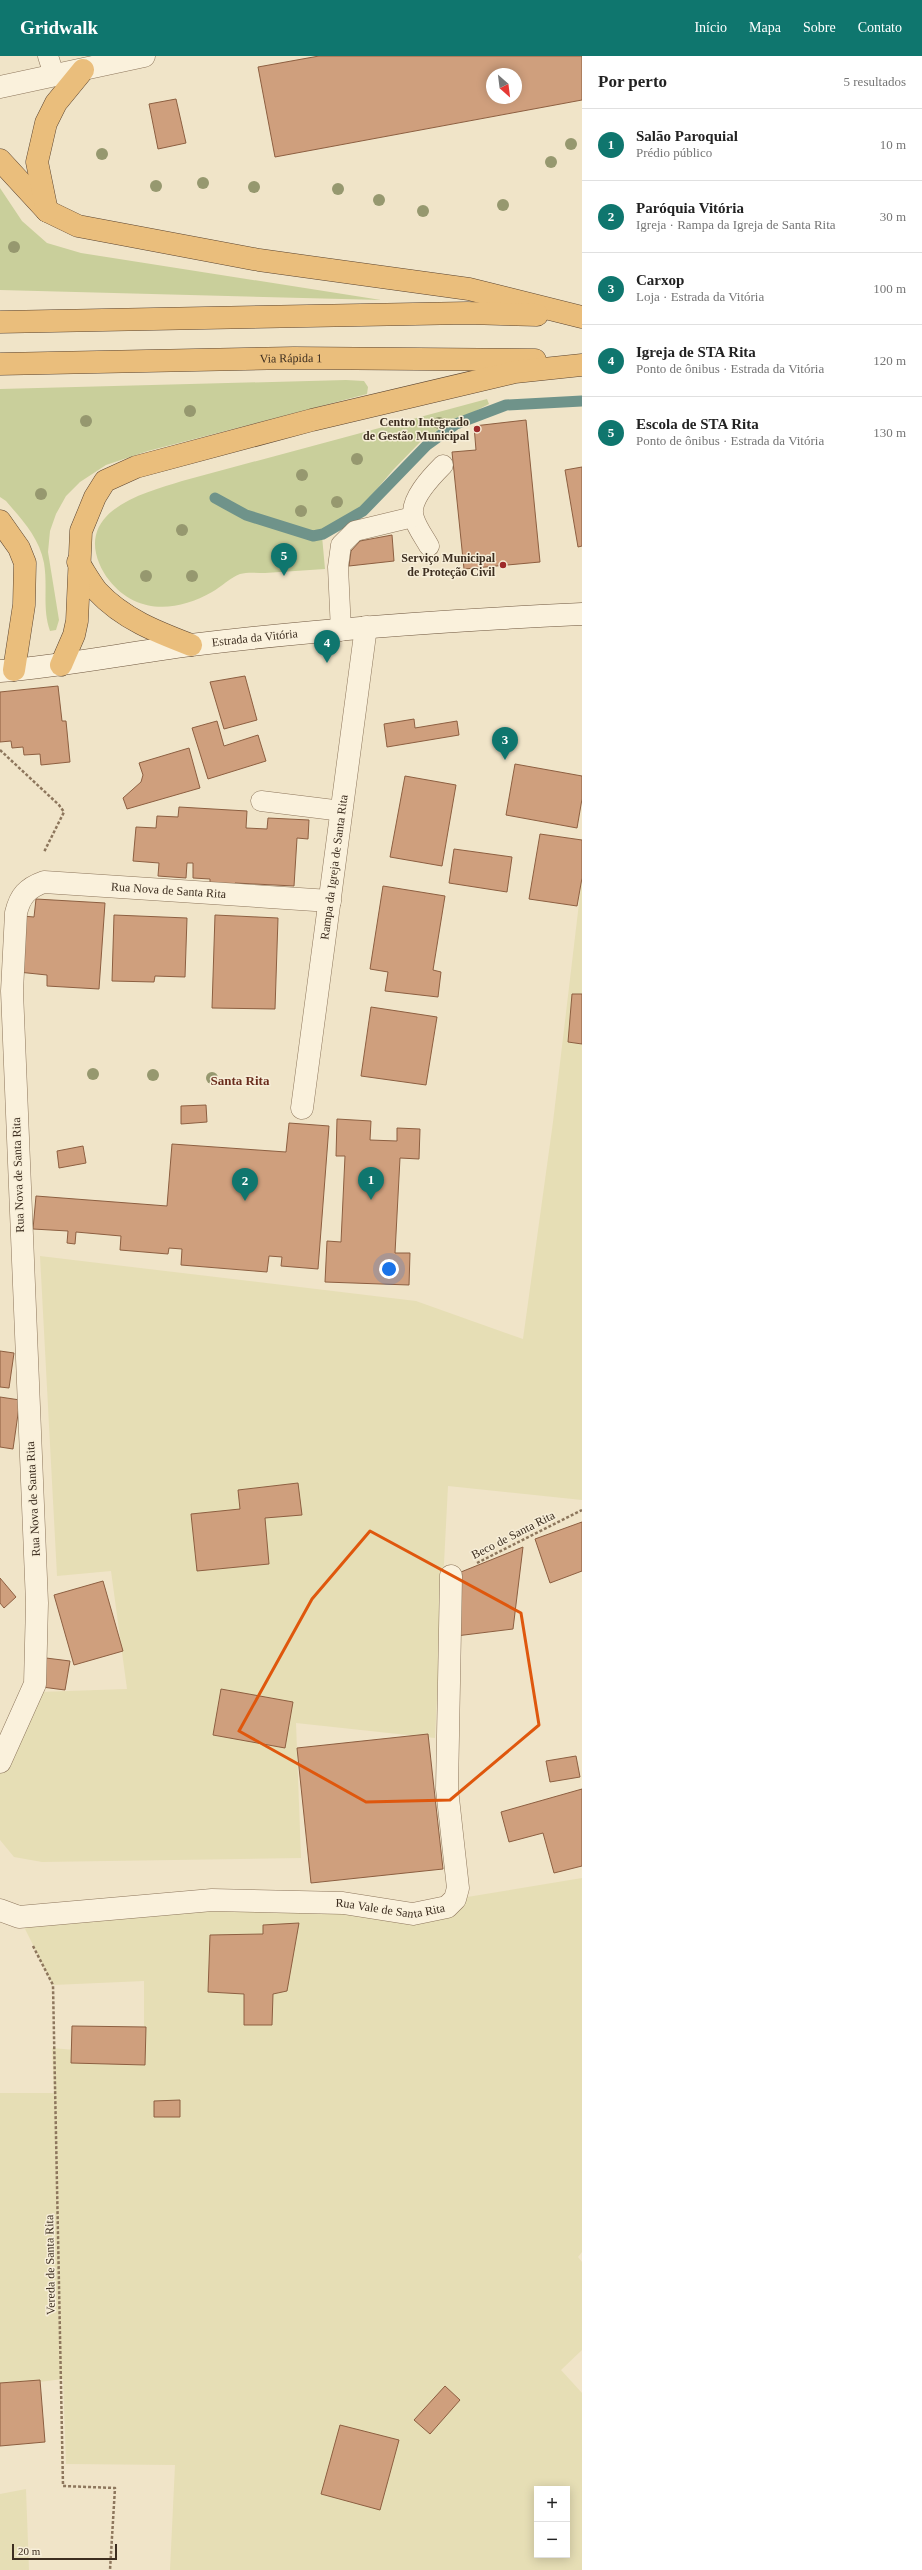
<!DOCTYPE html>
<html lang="pt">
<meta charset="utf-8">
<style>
body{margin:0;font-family:"Times New Roman",serif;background:#f6f6f6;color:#222}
.controls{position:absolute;right:12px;bottom:12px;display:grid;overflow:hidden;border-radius:0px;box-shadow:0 2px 10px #0003}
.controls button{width:36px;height:36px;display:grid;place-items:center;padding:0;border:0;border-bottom:1px solid #e0e0e0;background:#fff;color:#222;font:20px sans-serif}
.compass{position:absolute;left:486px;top:12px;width:36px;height:36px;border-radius:50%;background:#fff;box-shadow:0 2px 10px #0003;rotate:152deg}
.scale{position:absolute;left:12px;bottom:10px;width:105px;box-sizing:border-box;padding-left:4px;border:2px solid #3d2e20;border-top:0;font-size:11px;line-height:14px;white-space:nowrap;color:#3d2e20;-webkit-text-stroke:3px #f7eed8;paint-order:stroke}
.you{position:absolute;left:389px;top:1213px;width:14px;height:14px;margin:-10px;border:3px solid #fff;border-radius:50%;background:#1a73e8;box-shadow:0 0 0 6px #1a73e833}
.badge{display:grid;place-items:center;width:26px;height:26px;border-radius:50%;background:#0f766e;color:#fff;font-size:13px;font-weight:700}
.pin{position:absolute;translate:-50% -33px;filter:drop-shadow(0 1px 2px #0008)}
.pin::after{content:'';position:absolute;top:21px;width:14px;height:12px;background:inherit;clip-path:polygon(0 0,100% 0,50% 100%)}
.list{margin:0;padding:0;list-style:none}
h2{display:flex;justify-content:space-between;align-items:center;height:52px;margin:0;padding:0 16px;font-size:17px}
h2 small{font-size:13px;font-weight:400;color:#767676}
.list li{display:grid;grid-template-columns:26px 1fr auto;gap:12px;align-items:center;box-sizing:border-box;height:72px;padding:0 16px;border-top:1px solid #e0e0e0}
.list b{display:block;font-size:15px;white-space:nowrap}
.list p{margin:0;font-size:13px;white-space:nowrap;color:#767676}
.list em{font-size:13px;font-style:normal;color:#767676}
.map{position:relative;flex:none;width:582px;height:2514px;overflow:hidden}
header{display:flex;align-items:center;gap:24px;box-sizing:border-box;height:56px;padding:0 20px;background:#0f766e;color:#fff}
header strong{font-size:19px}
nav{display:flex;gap:22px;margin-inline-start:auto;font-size:14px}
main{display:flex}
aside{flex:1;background:#fff}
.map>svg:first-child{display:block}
.farmland{fill:#e6deb5;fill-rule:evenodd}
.green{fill:#c9cf9b}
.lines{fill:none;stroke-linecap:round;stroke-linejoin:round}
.stream{stroke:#6f938a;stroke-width:11}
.building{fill:#cf9f7d;stroke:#8d5f41;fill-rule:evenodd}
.service-casing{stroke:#8d765c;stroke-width:21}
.minor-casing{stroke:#8d765c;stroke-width:23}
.secondary-casing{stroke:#6f573f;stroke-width:23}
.trunk-casing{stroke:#5b4430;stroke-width:23}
.path{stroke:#8d765c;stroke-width:2.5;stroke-dasharray:3 2;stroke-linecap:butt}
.service{stroke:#faf1dc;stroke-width:20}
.minor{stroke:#faf1dc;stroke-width:22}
.secondary{stroke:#faf1dc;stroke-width:22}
.trunk{stroke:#eabe7c;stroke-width:22}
.tree{fill:#96986f}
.marked{fill:none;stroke:#df570d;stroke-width:3;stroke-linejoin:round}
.poi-dot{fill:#9e2a2b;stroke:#f7eed8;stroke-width:1.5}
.labels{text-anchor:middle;stroke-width:3;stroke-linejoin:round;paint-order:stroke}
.street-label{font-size:12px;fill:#3d2e20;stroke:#f7eed8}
.poi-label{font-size:12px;font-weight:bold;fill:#3d2e20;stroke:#f7eed8;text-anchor:end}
.neighbourhood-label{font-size:13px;font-weight:bold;fill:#6b2e1e;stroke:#f7eed8}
</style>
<header>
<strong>Gridwalk</strong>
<nav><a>Início</a><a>Mapa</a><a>Sobre</a><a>Contato</a></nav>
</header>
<main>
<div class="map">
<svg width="582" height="2514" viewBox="0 0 582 2514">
<rect width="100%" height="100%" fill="#f0e4c8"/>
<!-- farmland -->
<g class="farmland">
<path d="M582 822V1444L448 1430 435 1682 296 1667 301 1802 42 1806 14 1801 0 1784V1696L39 1636 127 1633 111 1515 57 1520 40 1200 416 1245 523 1283 553 1066Z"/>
<path d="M582 1822V2196L578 2201 582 2206V2294L561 2314 582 2337V2514H170L175 2409 66 2408 63 2323 0 2331V2037H54L52 1992 144 2000V1925L53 1929 19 1861 212 1844 413 1858 455 1843ZM537 2433H567V2499H537Z"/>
<path d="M26 2433 29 2514H0V2438Z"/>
</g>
<!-- green -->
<g class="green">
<path d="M0 132 22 165 47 187 81 197 381 244 0 234Z"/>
<path d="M346 324 364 325 368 331 367 338 148 395 106 409 80 426 66 440 56 458 50 475 48 496 59 564 56 574 50 575C42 552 48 531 44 507 39 481 22 464 6 445L0 441V333Z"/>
<path d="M487 343 489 348 425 381 393 414 360 453 322 480 325 513C305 514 285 516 265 517 257 517 247 516 240 518 231 521 221 531 212 536 177 556 136 559 109 524 100 513 92 494 96 479 104 446 154 434 182 425Z"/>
</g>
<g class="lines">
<!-- stream -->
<path class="stream" d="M215 442 246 459 313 480 323 478 363 455 427 389 456 368 506 349 582 345"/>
</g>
<!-- building -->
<g class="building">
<path d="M319 0H582V44L275 101 258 11ZM492 18H516V42H492Z"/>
<path d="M176 43 186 87 158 93 149 48Z"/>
<path d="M526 364 540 506 464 513 452 396 476 394 474 370Z"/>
<path d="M582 411V490L578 491 565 414Z"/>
<path d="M392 479 394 505 349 510 351 495 360 485Z"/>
<path d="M245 620 257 664 224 673 210 626Z"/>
<path d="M58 630 62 665H66L70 706 41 709 40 698 24 699 23 691 12 692 11 685 0 686V636Z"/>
<path d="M414 663 415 672 457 665 459 679 387 691 384 668Z"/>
<path d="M217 665 224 690 258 679 266 705 208 723 192 672Z"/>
<path d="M189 692 200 732 127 753 123 742 141 726 143 719 139 707Z"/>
<path d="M515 708 582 720V743L577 772 506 759Z"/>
<path d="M405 720 456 729 442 810 390 801Z"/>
<path d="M179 751 247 755 246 772 267 773 268 762 309 764 308 783 297 782 294 830 235 827 234 836 210 835V823L193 822V807H187L186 822 158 820 159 807 133 805 136 771 156 772 157 760 178 761Z"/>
<path d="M540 778 582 784V822L577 850 529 843Z"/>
<path d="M454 793 512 801 507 836 449 827Z"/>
<path d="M383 830 445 840 433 914 441 916 438 941 385 935 388 916 370 913Z"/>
<path d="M36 843 105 847 99 933 47 930V919L18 916 22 860 34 861Z"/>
<path d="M114 859 187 862 185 921 155 920 154 926 112 925Z"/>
<path d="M215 859 278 862 275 953 212 952Z"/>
<path d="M572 938H582V988L568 986Z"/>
<path d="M371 951 437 961 426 1029 361 1020Z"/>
<path d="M206 1049 207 1066 181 1068V1050Z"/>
<path d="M337 1063 371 1065 370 1084 397 1085V1072L420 1073 419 1103 400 1102 395 1197H410L409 1229 325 1226 327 1185 341 1186 345 1100H336Z"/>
<path d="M289 1067 329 1070 318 1213 281 1210 282 1201 269 1200 267 1216 181 1209 182 1193 169 1192 168 1198 120 1194 121 1180 76 1176 75 1188 67 1187 68 1175 33 1173 36 1140 167 1150 172 1088 286 1096Z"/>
<path d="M83 1090 86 1107 59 1112 57 1095Z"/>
<path d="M0 1295 14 1297 9 1332 0 1331Z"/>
<path d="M0 1341 20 1344 13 1393 0 1391Z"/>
<path d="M298 1427 302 1459 265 1462 269 1508 197 1515 191 1458 240 1453 238 1434Z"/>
<path d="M582 1466V1515L550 1527 535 1483Z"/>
<path d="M523 1491 513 1573 456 1580 451 1520Z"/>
<path d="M0 1522 16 1541 4 1552 0 1547Z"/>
<path d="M103 1525 123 1595 74 1609 54 1539Z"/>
<path d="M46 1602 70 1605 65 1634 42 1631Z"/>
<path d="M221 1633 293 1646 285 1692 213 1679Z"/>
<path d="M428 1678 443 1813 311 1827 297 1692Z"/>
<path d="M576 1700 580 1721 550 1726 546 1705Z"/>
<path d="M582 1733V1810L554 1817 543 1777 509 1786 501 1756Z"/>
<path d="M299 1867 287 1935 273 1938 272 1969H244V1938L208 1936 210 1879 263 1878V1869Z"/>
<path d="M72 1970 146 1971 145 2009 71 2007Z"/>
<path d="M180 2044V2061H154V2045Z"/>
<path d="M40 2324 45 2386 0 2390V2327Z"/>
<path d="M445 2330 460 2344 430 2378 414 2364Z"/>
<path d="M340 2369 399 2384 380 2454 321 2438Z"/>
</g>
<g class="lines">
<!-- service casing -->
<g class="service-casing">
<g id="service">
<path d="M48 0 54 19"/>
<path d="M429 490C424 481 417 472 414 462 408 445 432 420 443 409"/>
<path d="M341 575 338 511 341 489 355 475 413 461"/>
<path d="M261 745 342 755"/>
</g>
</g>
<!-- minor casing -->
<g class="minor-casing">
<g id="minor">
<path d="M0 31 144 0"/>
<path id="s1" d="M302 1052 366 571"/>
<path id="s2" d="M0 1706 35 1628 37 1547 12 935 16 857C20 840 27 832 44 826L330 845"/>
<path id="s3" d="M0 1854 19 1861 212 1844 343 1847 413 1858 447 1851 455 1843 458 1832 447 1733 451 1520"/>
</g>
</g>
<!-- secondary casing -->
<g class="secondary-casing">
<g id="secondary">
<path id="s4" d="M0 615C64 610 127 597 191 589 321 573 452 564 582 558"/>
</g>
</g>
<!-- trunk casing -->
<g class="trunk-casing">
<g id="trunk">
<path d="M0 104 47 155 78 170 259 204 469 233 582 261"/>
<path d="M47 155 37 106 46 67 56 47 83 14"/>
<path d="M0 266 467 257 537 259"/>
<path id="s5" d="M0 308 294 302 535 304"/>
<path d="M0 465 19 492 25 507 24 549 14 614"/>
<path d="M78 506C84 515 90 526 97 535 123 563 157 576 191 589"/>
<path d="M61 609 74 579 77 565 81 475 95 441 105 425 136 411 312 364 515 316 582 309"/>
</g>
</g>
<!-- path -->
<g class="path">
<path d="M0 694 59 749 64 756 44 796"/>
<path d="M477 1507 582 1454"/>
<path d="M33 1890 53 1929 63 2430 115 2432 110 2514"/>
</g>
<!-- service -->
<use href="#service" class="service"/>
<!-- minor -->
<use href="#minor" class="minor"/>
<!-- secondary -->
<use href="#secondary" class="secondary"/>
<!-- trunk -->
<use href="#trunk" class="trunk"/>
</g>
<!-- trees -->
<g class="tree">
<circle cx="571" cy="88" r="6"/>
<circle cx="102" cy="98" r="6"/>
<circle cx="551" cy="106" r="6"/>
<circle cx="203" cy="127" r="6"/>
<circle cx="156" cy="130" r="6"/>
<circle cx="254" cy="131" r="6"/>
<circle cx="338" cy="133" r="6"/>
<circle cx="379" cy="144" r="6"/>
<circle cx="503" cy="149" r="6"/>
<circle cx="423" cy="155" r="6"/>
<circle cx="14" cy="191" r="6"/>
<circle cx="190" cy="355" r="6"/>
<circle cx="86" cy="365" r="6"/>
<circle cx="439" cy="367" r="6"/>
<circle cx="357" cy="403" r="6"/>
<circle cx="302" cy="419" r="6"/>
<circle cx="41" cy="438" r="6"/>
<circle cx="337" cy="446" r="6"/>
<circle cx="301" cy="455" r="6"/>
<circle cx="182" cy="474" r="6"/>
<circle cx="146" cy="520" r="6"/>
<circle cx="192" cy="520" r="6"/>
<circle cx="93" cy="1018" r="6"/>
<circle cx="153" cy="1019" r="6"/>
<circle cx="212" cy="1022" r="6"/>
</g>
<!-- marked area -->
<path class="marked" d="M370 1475 521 1557 539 1669 450 1744 366 1746 239 1675 312 1543Z"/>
<!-- markers -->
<g class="poi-dot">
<circle cx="477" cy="373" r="4"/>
<circle cx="503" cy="509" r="4"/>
</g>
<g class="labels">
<!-- street labels -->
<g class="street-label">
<text dy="4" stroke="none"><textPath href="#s5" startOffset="291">Via Rápida 1</textPath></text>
<text dy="4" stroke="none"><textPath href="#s4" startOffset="257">Estrada da Vitória</textPath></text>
<text dy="4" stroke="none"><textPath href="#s1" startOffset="243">Rampa da Igreja de Santa Rita</textPath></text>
<text dy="4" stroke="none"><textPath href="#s2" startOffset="1026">Rua Nova de Santa Rita</textPath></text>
<text transform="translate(18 1119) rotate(-92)" y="4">Rua Nova de Santa Rita</text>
<text transform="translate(33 1443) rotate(-93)" y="4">Rua Nova de Santa Rita</text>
<text transform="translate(513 1479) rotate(-27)" y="4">Beco de Santa Rita</text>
<text dy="4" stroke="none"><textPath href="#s3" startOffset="393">Rua Vale de Santa Rita</textPath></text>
<text transform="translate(50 2209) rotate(-91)" y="4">Vereda de Santa Rita</text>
</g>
<!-- poi labels -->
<g class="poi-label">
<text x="469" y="370">Centro Integrado<tspan x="469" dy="14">de Gestão Municipal</tspan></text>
<text x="495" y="506">Serviço Municipal<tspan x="495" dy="14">de Proteção Civil</tspan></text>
</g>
<!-- neighbourhood labels -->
<g class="neighbourhood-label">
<text x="240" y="1029">Santa Rita</text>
</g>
</g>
</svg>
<div class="controls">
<button>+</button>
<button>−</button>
</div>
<svg class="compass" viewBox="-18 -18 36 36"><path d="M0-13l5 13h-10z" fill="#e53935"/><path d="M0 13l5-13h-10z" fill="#767676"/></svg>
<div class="scale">20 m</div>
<div class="you"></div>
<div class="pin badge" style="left:371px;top:1144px">1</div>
<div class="pin badge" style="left:245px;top:1145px">2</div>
<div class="pin badge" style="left:505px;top:704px">3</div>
<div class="pin badge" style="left:327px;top:607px">4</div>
<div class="pin badge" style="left:284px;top:520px">5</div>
</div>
<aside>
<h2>Por perto<small>5 resultados</small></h2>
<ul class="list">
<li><span class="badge">1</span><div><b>Salão Paroquial</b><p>Prédio público</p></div><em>10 m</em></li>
<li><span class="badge">2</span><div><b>Paróquia Vitória</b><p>Igreja · Rampa da Igreja de Santa Rita</p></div><em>30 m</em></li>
<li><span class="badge">3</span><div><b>Carxop</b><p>Loja · Estrada da Vitória</p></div><em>100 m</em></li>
<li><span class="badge">4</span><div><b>Igreja de STA Rita</b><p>Ponto de ônibus · Estrada da Vitória</p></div><em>120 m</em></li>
<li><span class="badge">5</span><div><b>Escola de STA Rita</b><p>Ponto de ônibus · Estrada da Vitória</p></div><em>130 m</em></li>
</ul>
</aside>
</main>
